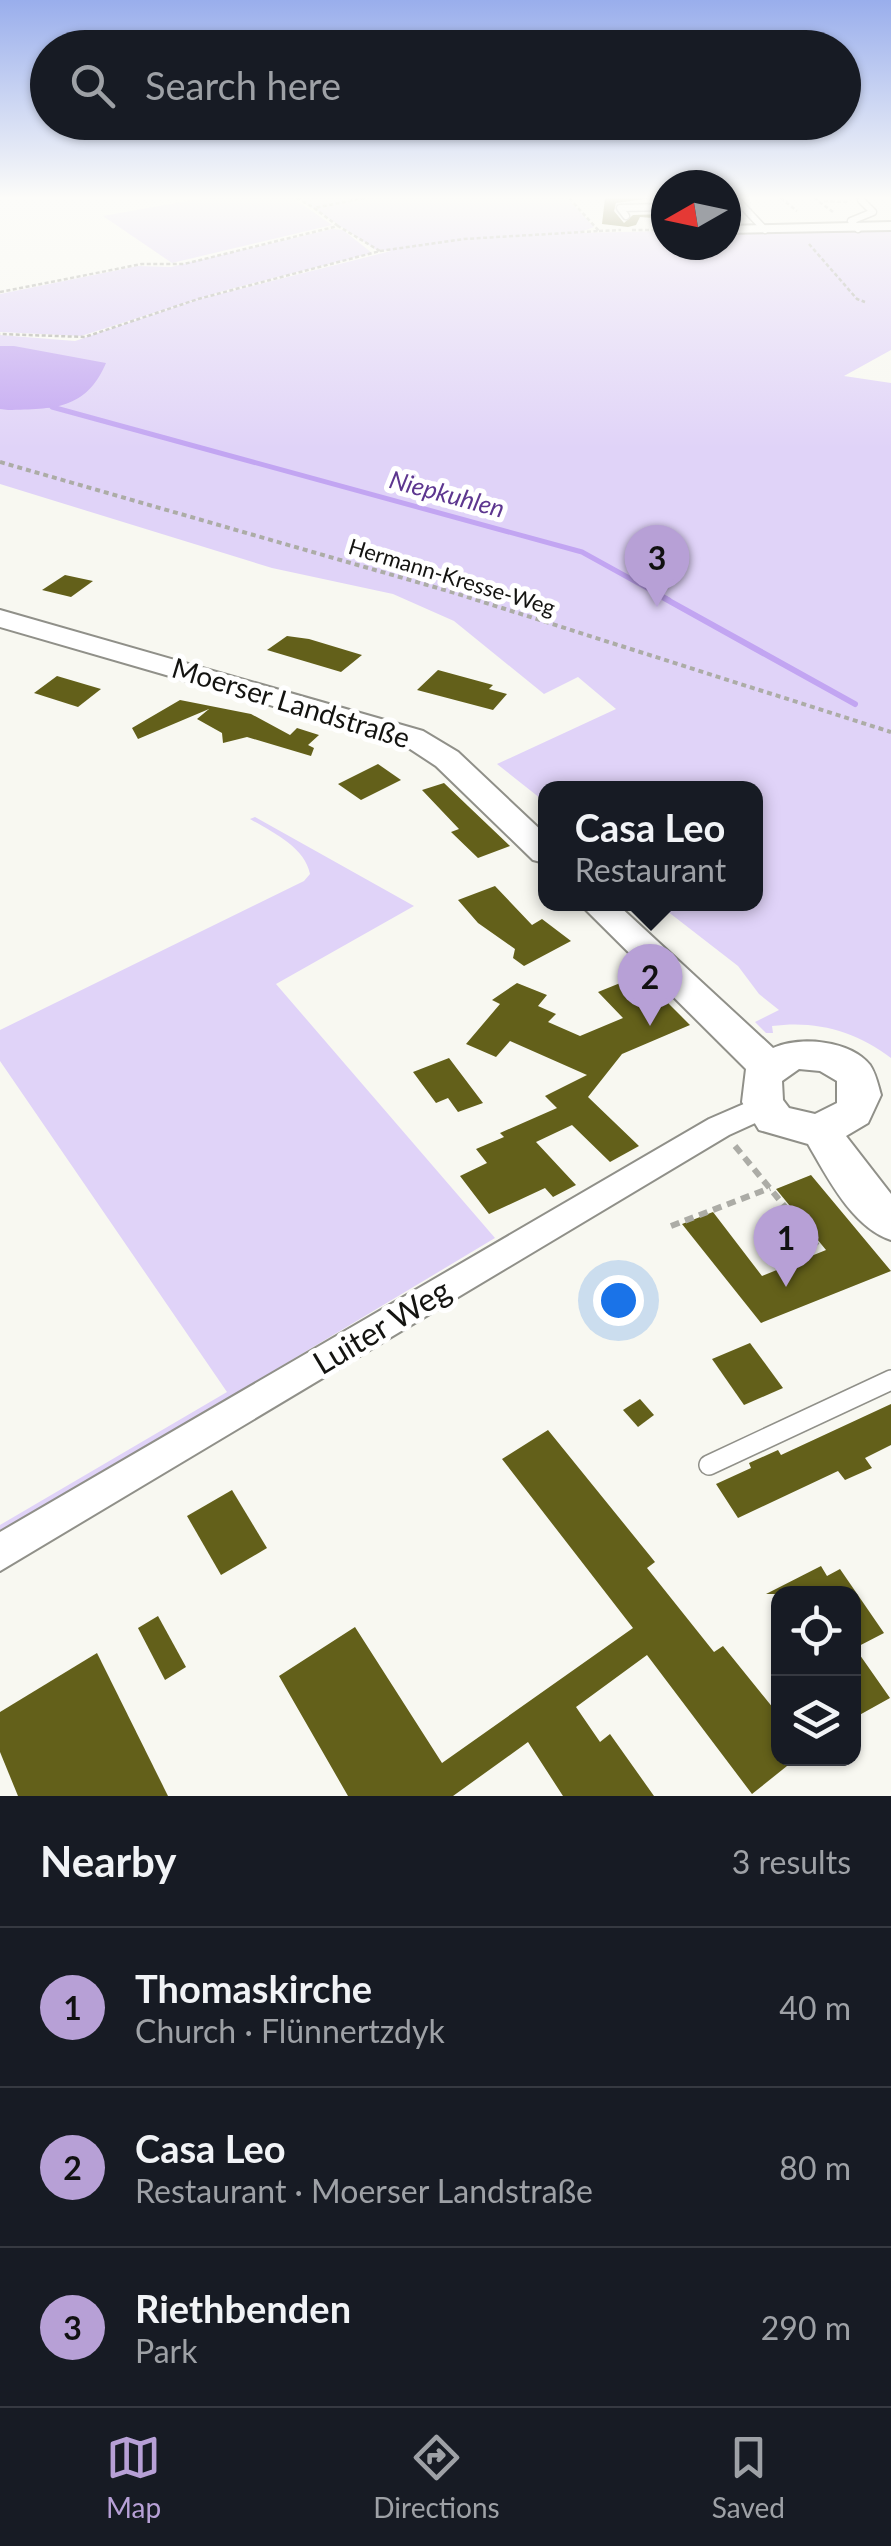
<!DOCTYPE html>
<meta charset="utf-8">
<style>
body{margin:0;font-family:Lato,sans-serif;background:#242831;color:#f1f3f6}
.controls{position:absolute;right:30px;bottom:30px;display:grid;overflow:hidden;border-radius:20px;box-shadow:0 2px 8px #0004}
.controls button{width:90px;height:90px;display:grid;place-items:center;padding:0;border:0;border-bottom:2px solid #363941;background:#171b24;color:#f1f3f6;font:50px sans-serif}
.compass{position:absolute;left:651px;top:170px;width:90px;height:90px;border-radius:50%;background:#171b24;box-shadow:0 2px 8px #0004;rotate:261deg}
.you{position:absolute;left:618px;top:1300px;width:35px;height:35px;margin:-25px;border:8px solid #fff;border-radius:50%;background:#1a73e8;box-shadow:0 0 0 15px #1a73e833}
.badge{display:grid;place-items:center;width:65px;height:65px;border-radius:50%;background:#b7a0d6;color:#111;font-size:32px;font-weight:700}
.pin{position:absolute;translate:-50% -82px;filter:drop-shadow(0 2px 5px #0008)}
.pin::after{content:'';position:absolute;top:52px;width:35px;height:30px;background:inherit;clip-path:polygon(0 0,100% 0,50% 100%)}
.popup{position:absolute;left:538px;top:781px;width:225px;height:130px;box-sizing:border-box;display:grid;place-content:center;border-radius:20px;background:#171b24;filter:drop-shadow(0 2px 8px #0005);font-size:32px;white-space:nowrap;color:#9ea1a6}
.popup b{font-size:38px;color:#f1f3f6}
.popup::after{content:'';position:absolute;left:50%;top:100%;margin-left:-20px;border:20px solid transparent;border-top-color:#171b24}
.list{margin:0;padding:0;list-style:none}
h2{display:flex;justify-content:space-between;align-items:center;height:130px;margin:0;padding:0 40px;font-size:42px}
h2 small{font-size:32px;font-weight:400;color:#9ea1a6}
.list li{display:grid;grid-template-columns:65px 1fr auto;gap:30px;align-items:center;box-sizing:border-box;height:160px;padding:0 40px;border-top:2px solid #363941}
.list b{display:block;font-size:38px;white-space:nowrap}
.list p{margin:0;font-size:32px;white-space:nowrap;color:#9ea1a6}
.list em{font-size:32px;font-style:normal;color:#9ea1a6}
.icon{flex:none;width:55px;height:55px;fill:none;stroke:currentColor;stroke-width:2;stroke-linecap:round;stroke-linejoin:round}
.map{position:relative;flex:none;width:891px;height:1796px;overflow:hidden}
.search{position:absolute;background:#171b24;box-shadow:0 2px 8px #0004;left:30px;right:30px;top:30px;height:110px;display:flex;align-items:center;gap:25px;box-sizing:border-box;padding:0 35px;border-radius:55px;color:#9ea1a6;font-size:38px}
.sheet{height:610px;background:#171b24}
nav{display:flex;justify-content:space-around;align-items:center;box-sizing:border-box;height:140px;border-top:2px solid #363941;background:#171b24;font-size:28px;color:#9ea1a6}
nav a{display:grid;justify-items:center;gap:5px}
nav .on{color:#b7a0d6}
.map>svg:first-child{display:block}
.green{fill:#e0d3f8}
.water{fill:#c2a5f2}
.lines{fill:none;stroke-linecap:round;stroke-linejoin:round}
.stream-far1{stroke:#c2a5f2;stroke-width:5}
.stream{stroke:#c2a5f2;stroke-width:6}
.building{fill:#63601a}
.lane-far1-casing{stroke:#909089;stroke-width:9}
.lane-casing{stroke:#909089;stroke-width:22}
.street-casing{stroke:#909089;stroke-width:4}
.secondary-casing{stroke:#909089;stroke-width:4}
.path-far2{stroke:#acaca6;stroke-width:2.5;stroke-dasharray:4 2.5;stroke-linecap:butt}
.path-far1{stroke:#acaca6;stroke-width:4;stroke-dasharray:5 4;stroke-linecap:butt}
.path{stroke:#acaca6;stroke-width:6;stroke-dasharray:9 6;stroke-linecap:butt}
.lane-far1{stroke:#fff;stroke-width:6}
.lane{stroke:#fff;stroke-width:19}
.street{fill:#fff;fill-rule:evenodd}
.secondary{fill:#fff;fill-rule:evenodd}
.labels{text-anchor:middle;stroke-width:10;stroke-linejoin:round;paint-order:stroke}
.far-street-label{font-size:22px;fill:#141411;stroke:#fff}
.far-water-label{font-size:25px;font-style:italic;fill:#5d368f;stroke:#fff}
.street-label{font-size:28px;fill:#141411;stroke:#fff}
.near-street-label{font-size:32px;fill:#141411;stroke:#fff}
</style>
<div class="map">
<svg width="891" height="1796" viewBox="0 0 891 1796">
<rect width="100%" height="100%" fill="#f8f8f1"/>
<!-- green -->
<g class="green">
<path d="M204 198H293L332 225 172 263 103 216Z"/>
<path d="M298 198H567L594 227 578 233 666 231V245H726V232L891 227V350L844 376 891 383V1058C856 1031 816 1020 772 1026L773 1033H766L755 1022 779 1010 759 994 738 966 658 904H755V788H545V802L497 764 616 709 578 677 544 694 454 621 393 594 272 568 0 484V335L75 341 200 299 391 251 375 249Z"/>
<path d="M332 229 343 230 372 253 223 291 81 336 0 332V294L138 266 171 267Z"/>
<path d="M255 817 414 906 276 984 495 1238 0 1535V1525L227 1392 0 1061V1030L304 881 310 874C305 847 272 832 250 819Z"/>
</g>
<!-- water -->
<path class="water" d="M0 346H14L106 363C86 410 53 409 8 410L0 409Z"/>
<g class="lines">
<!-- stream-far1 -->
<path class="stream-far1" d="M52 407 582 552 669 600"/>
<!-- stream -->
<path class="stream" d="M664 598 855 704"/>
</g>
<!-- building -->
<g class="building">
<path d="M605 198H652L616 203 614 211 624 223 633 215 663 214 666 219 640 217 636 225 628 227 602 224Z"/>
<path d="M65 575 93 581 71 597 42 590Z"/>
<path d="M287 636 309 639 362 655 341 672 267 650Z"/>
<path d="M438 670 493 685 489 689 507 694 493 710 417 690Z"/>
<path d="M57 676 101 689 78 707 34 693Z"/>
<path d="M180 700 251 714 290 735 297 728 319 735 308 745 314 748 311 756 247 737 223 743 222 733 197 719 209 709 138 739 132 728Z"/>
<path d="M378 764 401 780 361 800 338 784Z"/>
<path d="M444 783 468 806 510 846 478 858 451 832 459 829 422 790Z"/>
<path d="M495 886 532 925 542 919 571 941 524 966 513 958 515 949 478 923 458 900Z"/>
<path d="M640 975 690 1025 622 1054 588 1097 639 1146 610 1162 572 1125 536 1142 576 1185 553 1197 545 1188 489 1214 460 1176 487 1163 476 1149 504 1137 500 1133 557 1108 545 1096 587 1075 510 1041 496 1057 466 1044 500 1004 492 1000 517 983 547 995 538 1006 556 1014 548 1022 580 1036 623 1018 598 992Z"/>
<path d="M449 1058 483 1103 458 1112 448 1098 436 1103 413 1072Z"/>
<path d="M811 1175 891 1271 761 1323 682 1224 713 1212 762 1276 826 1250 776 1189Z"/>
<path d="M750 1343 783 1388 744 1405 712 1359Z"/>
<path d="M640 1399 654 1415 638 1427 623 1410Z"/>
<path d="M891 1404V1445L865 1458 872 1468 845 1480 838 1471 738 1518 716 1484 751 1468 749 1463 778 1450 781 1455Z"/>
<path d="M548 1430 655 1562 647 1568 714 1652 723 1646 778 1714V1758H797L752 1794 647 1655 576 1707 600 1742 610 1734 654 1796H563L528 1742 453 1796H348L279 1676 355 1627 442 1763 633 1628 502 1459Z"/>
<path d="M232 1490 267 1548 221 1575 187 1516Z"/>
<path d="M821 1566 827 1576 840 1569 884 1633 855 1648 890 1698 854 1718V1594H766Z"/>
<path d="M158 1616 186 1667 165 1680 138 1628Z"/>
<path d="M97 1653 168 1796H18L0 1752V1712Z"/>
</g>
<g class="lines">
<!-- lane-far1 casing -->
<g class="lane-far1-casing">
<g id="lane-far1">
<path d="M726 202H739L765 230"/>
<path d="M626 216 620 208 666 207"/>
<path d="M858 229 851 221 873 212 861 200"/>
</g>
</g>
<!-- lane casing -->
<g class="lane-casing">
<path id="lane" d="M709 1465 891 1380"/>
</g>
<!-- street casing -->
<g class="street-casing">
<g id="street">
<path d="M891 222V230L726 233 728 226Z"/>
<path d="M767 1094 777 1097 782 1105 777 1113 729 1135 0 1571V1532L709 1119Z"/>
</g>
</g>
<!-- secondary casing -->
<g class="secondary-casing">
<g id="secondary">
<path d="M0 610 423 731 458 752 545 834V863L533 860 436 766 401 743 0 627Z"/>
<path d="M580 904H617L773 1048C800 1036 850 1040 870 1065 876 1074 878 1085 881 1095L868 1123 846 1136 891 1194V1240C853 1228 827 1177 808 1144L759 1130 742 1102 746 1069ZM799 1069 820 1071 837 1081V1103L815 1114 789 1108 783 1100 782 1081Z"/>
</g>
</g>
<!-- path-far2 -->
<g class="path-far2">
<path d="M297 198 314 208"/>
<path d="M781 198 797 211"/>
<path d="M814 198 833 212"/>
<path d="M824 201 848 202"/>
<path d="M338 226 314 208 365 198"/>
<path d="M632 230H666"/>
<path d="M599 231 621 230"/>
<path d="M809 244 857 299 865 302"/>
<path d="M380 251 464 239 599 231 569 198"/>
<path d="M0 292 142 264H184L338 226 380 251 198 299 85 337 0 334"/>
</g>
<!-- path-far1 -->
<path class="path-far1" d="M0 462 455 593 891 732"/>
<!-- path -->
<g class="path">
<path d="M735 1146 819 1248"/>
<path d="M671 1226 770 1188"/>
</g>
<!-- lane-far1 -->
<use href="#lane-far1" class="lane-far1"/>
<!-- lane -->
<use href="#lane" class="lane"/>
<!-- street -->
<use href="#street" class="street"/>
<!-- secondary -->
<use href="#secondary" class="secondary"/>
</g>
<!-- sky -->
<linearGradient id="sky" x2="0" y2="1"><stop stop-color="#99aeec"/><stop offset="0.44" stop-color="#fcfcf9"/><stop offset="1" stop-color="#fcfcf9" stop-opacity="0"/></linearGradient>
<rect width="891" height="449" fill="url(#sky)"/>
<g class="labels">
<!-- far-street labels -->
<g class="far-street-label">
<text transform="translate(452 577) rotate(17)" y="8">Hermann-Kresse-Weg</text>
</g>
<!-- far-water labels -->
<g class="far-water-label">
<text transform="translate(447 494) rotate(15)" y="9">Niepkuhlen</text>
</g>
<!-- street labels -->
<g class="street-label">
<text transform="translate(291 703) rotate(17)" y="10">Moerser Landstraße</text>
</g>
<!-- near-street labels -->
<g class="near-street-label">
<text transform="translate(382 1327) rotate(-31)" y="11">Luiter Weg</text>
</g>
</g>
</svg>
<div class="controls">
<button><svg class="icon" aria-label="locate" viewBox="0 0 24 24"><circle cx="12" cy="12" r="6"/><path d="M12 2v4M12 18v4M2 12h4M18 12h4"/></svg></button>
<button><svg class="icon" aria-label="layers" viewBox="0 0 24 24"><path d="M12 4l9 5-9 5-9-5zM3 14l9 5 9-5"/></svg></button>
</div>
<svg class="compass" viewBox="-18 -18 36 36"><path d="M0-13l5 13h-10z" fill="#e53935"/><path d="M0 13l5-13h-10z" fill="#9ea1a6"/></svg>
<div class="you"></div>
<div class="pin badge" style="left:786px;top:1287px">1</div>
<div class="pin badge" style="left:650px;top:1026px">2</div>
<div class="popup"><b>Casa Leo</b>Restaurant</div>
<div class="pin badge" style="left:657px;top:607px">3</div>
<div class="search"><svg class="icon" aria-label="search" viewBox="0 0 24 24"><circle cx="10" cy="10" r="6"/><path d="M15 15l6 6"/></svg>Search here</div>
</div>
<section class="sheet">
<h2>Nearby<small>3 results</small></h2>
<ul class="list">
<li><span class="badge">1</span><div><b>Thomaskirche</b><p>Church · Flünnertzdyk</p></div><em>40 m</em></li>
<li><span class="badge">2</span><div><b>Casa Leo</b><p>Restaurant · Moerser Landstraße</p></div><em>80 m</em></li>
<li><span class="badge">3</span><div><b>Riethbenden</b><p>Park</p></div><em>290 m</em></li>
</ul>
</section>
<nav>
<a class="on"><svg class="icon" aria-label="map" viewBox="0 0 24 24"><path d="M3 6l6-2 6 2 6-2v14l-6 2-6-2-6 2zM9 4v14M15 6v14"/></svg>Map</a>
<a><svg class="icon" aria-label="directions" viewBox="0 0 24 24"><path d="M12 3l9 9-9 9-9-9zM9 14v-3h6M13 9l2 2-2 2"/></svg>Directions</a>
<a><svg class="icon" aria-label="saved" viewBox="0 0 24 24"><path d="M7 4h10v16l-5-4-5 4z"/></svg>Saved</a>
</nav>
